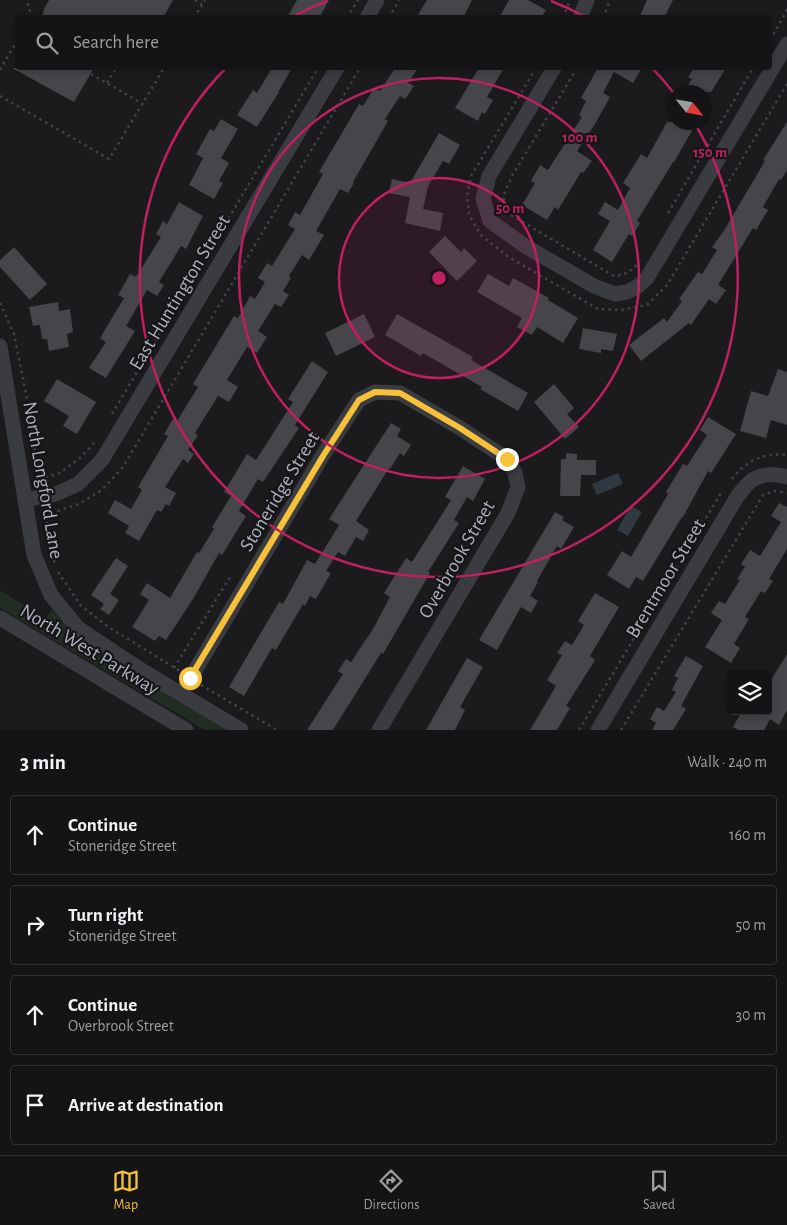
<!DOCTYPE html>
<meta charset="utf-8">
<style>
body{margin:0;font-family:"Alegreya Sans",sans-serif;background:#212123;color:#f1f3f6}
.controls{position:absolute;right:15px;bottom:15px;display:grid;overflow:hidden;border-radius:5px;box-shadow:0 2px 8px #0003}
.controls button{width:45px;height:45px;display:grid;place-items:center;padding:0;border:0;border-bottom:1px solid #333335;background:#141416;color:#f1f3f6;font:25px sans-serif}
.compass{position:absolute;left:667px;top:85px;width:45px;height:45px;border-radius:50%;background:#141416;box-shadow:0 2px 8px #0003;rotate:121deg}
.stop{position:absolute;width:15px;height:15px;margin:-11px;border:4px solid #f7c239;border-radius:50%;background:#fff}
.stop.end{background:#f7c239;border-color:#fff;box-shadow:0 1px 5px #0008}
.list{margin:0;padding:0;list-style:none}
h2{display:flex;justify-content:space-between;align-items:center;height:65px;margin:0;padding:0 20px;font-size:21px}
h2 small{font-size:16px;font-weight:400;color:#9d9ea1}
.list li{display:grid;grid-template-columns:32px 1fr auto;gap:15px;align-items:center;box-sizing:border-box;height:80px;margin:0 10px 10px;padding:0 10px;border:1px solid #333335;border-radius:5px}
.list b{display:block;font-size:19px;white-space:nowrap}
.list p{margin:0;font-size:16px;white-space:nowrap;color:#9d9ea1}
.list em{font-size:16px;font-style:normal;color:#9d9ea1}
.icon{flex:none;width:28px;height:28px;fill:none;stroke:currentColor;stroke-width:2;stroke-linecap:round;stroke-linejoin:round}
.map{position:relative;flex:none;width:787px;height:730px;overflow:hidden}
.search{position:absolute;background:#141416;box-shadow:0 2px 8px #0003;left:15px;right:15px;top:15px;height:55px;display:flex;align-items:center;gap:12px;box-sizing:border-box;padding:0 18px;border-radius:5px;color:#9d9ea1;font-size:19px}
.sheet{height:425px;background:#141416}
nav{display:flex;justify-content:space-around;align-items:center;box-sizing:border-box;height:70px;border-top:1px solid #333335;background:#141416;font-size:14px;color:#9d9ea1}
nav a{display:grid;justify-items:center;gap:2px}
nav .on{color:#f7c239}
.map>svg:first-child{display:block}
.green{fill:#222b24}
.water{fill:#303942}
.building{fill:#45454a}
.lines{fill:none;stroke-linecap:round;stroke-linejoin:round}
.path{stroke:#414349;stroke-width:2.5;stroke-dasharray:2.5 4;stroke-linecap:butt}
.street{stroke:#3b3c42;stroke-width:15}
.route{stroke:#f7c239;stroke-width:6}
.ring{fill:none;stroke:#c12060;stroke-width:2.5}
.labels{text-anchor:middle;stroke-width:4.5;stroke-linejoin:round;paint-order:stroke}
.street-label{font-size:20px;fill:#adb1bd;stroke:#161518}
.centre{fill:#c12060;stroke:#161518;stroke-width:2.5}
.ring-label{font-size:15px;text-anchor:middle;font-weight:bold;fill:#c12060;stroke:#161518;stroke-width:4.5;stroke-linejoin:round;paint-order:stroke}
</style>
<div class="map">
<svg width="787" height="730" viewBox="0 0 787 730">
<rect width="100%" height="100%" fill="#1b1a1d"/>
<!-- green -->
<path class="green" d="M0 590 45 619 52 609 78 637 231 730H205L0 608Z"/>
<!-- water -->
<g class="water">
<path d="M618 473 623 484 597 495 592 484Z"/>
<path d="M631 506 642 512 628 536 617 530Z"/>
</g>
<!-- building -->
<g class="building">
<path d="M49 0H173L163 18H41L44 12 43 11Z"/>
<path d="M297 0H329L319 18H287Z"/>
<path d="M427 0H472L463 18H416Z"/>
<path d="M509 0H528L546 10 541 18H499Z"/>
<path d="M647 0H673L664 18H639Z"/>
<path d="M12 68H94L74 102Z"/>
<path d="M272 68H292L278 92H279L257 127 237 115 253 90 257 93Z"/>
<path d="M395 68H418L408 83 414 86 405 99 400 96 385 119 388 121 353 182 354 183 348 193 340 189 316 231 324 235 309 260 302 255 289 276 291 278 283 291 289 295 281 307 275 304 258 331 267 337 257 353 247 347 227 380 238 387 229 402 218 396 195 433 198 435 188 450 194 454 188 463 183 459 165 487 176 493 169 506 166 504 161 512 157 510 139 541 125 533 129 526 108 513 115 500 131 509 142 490 138 487 168 436 164 434 173 419 177 421 198 387 193 384 234 316 238 318 250 296 255 299 265 282 258 278 267 263 272 266 295 229 288 225 295 212 300 215 323 174 319 172 359 104 363 106 374 88 380 91Z"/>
<path d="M479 68H504L487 97 493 100 485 114 482 112 478 121 455 108Z"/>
<path d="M598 68H642L633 83 614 72 603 93 610 97 595 124 577 151 592 161 583 173 581 172 558 210 555 207 547 220 522 205 535 183 531 181 540 165 548 170 582 117 579 115 586 101 581 98Z"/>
<path d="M694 68H726L711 92H684L692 79 688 77Z"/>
<path d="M221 119 238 129 221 158 229 163 219 181 223 183 214 199 189 185 203 158 196 154 210 129 214 131Z"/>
<path d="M667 122H697L674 162H673L637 221 640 223 632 236 629 234 612 262 593 250 610 221 598 214 605 202 618 210 630 188 623 183 641 154 647 158Z"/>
<path d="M787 122V170L781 180 779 179 763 207 768 210 756 230 753 228 718 285 726 290 716 304 709 299 691 325 689 323 641 361 629 345 664 318 667 322 682 301 679 299 698 272 702 274 717 250 712 247 723 232 765 161 763 160Z"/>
<path d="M439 133 460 145 449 164 443 161 428 186 423 209 443 213 440 231 405 223 410 197 389 193 392 179 410 183Z"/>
<path d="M179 202 203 216 186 249 181 246 159 282 164 285 157 296 147 290 126 326 135 331 106 378 89 368 106 342 100 338 124 298 118 295 130 274 136 277 161 237 156 234 163 221 167 224Z"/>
<path d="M445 236 461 252 464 248 477 261 457 281 429 252Z"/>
<path d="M14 247 47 284 30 300 0 267V260Z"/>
<path d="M488 274 509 286 513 278 549 298 548 300 578 318 563 343 537 327 532 335 517 327 522 318 477 292Z"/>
<path d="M58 302 59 311 70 309 73 332 67 334 69 347 49 351 47 339H42L40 325 33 326 29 307Z"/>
<path d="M364 314 375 337 336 356 325 333Z"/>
<path d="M397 314 473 357 471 360 528 393 518 411 480 389 482 387 423 353 421 356 385 335Z"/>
<path d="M583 328 617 334 613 351 601 349V353L579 349Z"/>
<path d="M312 361 328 372 295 425 299 428 263 482 258 479 239 511 246 516 222 555 219 553 193 599 166 640 159 636 155 641 132 627 149 600 140 594 147 583 170 598 197 552 199 553 214 529 212 527 231 496 224 492 247 454 256 460 293 402 288 399Z"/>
<path d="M778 369 787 372V425L771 420 766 438 740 431 751 391 768 396Z"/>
<path d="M57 379 96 402 77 434 63 426 69 416 44 401Z"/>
<path d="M554 384 574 408 567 414 579 427 565 439 534 402Z"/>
<path d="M708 417 736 434 711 473 708 471 683 517H682L643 581 636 577 629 589 607 575 622 551 631 557 668 494 666 492 683 464 687 466 707 435 700 430Z"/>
<path d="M391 423 401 429 397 436 411 445 404 456 400 453 390 469 389 468 356 521 369 530 363 541 356 537 345 556 338 552 326 571 331 573 316 599 310 596 305 606 303 604 276 650 272 648 244 696 229 687 279 602 283 604 307 560 315 564 339 525 329 519Z"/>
<path d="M566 453 577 454V460H596V475H581L580 496H560L561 459H566Z"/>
<path d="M463 466 485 479 473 501 467 497 454 520 459 523 428 572 430 573 383 654 381 653 333 730H307L343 674 338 671 346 659 351 662 373 629 390 597 384 593 406 558 412 562 451 500 445 497Z"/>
<path d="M779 503 787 507V549L769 579 773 581 765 593 761 591 745 617 749 619 734 644 740 648 731 663 705 647 722 620 711 613 719 601 725 604 740 580 737 579 745 567 741 564 750 550 760 556 781 522 771 516Z"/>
<path d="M555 512 564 517 562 520 574 527 561 549 557 546 537 581 538 582 530 596 538 601 531 613 521 607 497 650 479 640Z"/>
<path d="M116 558 128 566 110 594 119 600 109 615 100 609 104 604 91 595Z"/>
<path d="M595 593 619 607 590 656 595 660 566 706 570 708 557 730H530L556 686 547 680 562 655 557 653 565 641 572 645 584 625 578 621Z"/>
<path d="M787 654V710L779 725 770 719 764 730H739L733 727 742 711H768V685Z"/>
<path d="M686 656 703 666 681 706 686 709 673 730H652L656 723 650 719 657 707 664 711 676 692 672 690 678 678 674 676Z"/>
<path d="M467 658 483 667 460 707 465 710 455 730H426Z"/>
</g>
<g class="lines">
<!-- path -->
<g class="path">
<path d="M195 0 202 4"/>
<path d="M30 18 31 15 28 5 31 0"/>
<path d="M194 18 205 0"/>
<path d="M347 18 358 0"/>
<path d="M389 18 399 0"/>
<path d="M563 18 570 0"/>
<path d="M603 18 610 0"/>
<path d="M770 40 786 12 787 6"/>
<path d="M536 68 471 176 467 196 469 215 481 235 507 256 598 309 621 310 647 305 667 285 787 84"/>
<path d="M577 68 512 176C504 194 500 197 509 214L614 276C625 275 631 272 638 263"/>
<path d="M0 70 18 39"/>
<path d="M91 74 143 104"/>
<path d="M107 83 116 68"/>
<path d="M0 96 109 159 164 68"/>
<path d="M668 213 753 68"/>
<path d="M0 303 14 334 27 399 40 484"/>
<path d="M112 414 318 68"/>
<path d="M39 479 60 473 80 458 95 442"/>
<path d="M732 479C745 461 765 452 787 455"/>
<path d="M44 509 55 565"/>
<path d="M45 515 79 504 102 490 123 467 360 68"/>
<path d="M58 572 81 606 110 628 180 671"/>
<path d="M174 668 230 577"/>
<path d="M201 685 277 730"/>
<path d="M579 730 721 493"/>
<path d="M621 730 763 495 774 491 787 493"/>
</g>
<!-- street -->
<g class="street">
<path d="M367 18 377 0"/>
<path d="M580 18 587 0"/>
<path d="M554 68 489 176 483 199 490 221 525 246 594 286 615 294 627 292 637 287 647 278 787 44"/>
<path d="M0 346 34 555 51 595 78 628 138 668 241 730"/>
<path d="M25 500 56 494 78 484 102 460 337 68"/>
<path d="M0 618 186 730"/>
<path d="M181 694 323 455 359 400 375 392 400 393 460 428 507 459 515 473 518 487 508 513 379 730"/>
<path d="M598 730 737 497C741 492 745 486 751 481 760 474 777 473 787 477"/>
</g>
</g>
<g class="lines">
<!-- route -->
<path class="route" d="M190 678 323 456 359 400 375 392 400 393 460 428 507 459"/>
</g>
<!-- distance rings -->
<circle cx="439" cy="278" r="100" fill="#c12060" fill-opacity=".12"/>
<g class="ring">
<circle cx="439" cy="278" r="100"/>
<circle cx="439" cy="278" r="200"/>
<path d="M294 16A299 299 0 0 1 327 1M551 1A299 299 0 0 1 584 16M652 68A299 299 0 0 1 673 92M695 124A299 299 0 1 1 226 68"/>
</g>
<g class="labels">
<!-- street labels -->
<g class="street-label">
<text transform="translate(179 292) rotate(-59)" y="7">East Huntington Street</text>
<text transform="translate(44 480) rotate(80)" y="7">North Longford Lane</text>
<text transform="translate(279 491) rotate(-59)" y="7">Stoneridge Street</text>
<text transform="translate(456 559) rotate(-60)" y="7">Overbrook Street</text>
<text transform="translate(665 578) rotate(-59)" y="7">Brentmoor Street</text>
<text transform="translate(90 649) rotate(31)" y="7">North West Parkway</text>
</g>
</g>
<circle cx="439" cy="278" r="8" class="centre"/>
<g class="ring-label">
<text x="580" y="142">100 m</text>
<text x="710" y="157">150 m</text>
<text x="510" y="213">50 m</text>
</g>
</svg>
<div class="controls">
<button><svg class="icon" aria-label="layers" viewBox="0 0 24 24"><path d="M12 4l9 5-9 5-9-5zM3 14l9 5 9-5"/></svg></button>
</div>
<svg class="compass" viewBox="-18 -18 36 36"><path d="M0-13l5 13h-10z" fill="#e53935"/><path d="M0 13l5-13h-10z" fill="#9d9ea1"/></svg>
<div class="stop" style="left:190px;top:678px"></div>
<div class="stop end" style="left:507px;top:459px"></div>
<div class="search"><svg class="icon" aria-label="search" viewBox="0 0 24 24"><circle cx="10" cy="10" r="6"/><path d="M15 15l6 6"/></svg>Search here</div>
</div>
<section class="sheet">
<h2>3 min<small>Walk · 240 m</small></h2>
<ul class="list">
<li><svg class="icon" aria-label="ahead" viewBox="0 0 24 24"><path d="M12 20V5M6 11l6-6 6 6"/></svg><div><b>Continue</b><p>Stoneridge Street</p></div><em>160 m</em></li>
<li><svg class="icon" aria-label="right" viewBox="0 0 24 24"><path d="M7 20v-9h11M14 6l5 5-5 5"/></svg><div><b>Turn right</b><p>Stoneridge Street</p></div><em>50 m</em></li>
<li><svg class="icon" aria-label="ahead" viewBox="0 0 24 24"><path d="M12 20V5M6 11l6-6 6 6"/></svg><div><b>Continue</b><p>Overbrook Street</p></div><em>30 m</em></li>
<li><svg class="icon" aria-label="arrive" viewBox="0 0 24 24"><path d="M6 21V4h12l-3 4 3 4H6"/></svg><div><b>Arrive at destination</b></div></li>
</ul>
</section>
<nav>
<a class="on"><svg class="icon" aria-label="map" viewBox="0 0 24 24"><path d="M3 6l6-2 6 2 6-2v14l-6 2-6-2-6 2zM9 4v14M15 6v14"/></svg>Map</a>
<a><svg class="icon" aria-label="directions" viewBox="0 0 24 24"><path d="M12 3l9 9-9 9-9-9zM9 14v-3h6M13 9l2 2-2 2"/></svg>Directions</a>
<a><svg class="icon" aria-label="saved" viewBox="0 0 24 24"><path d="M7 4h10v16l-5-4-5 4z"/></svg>Saved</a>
</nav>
